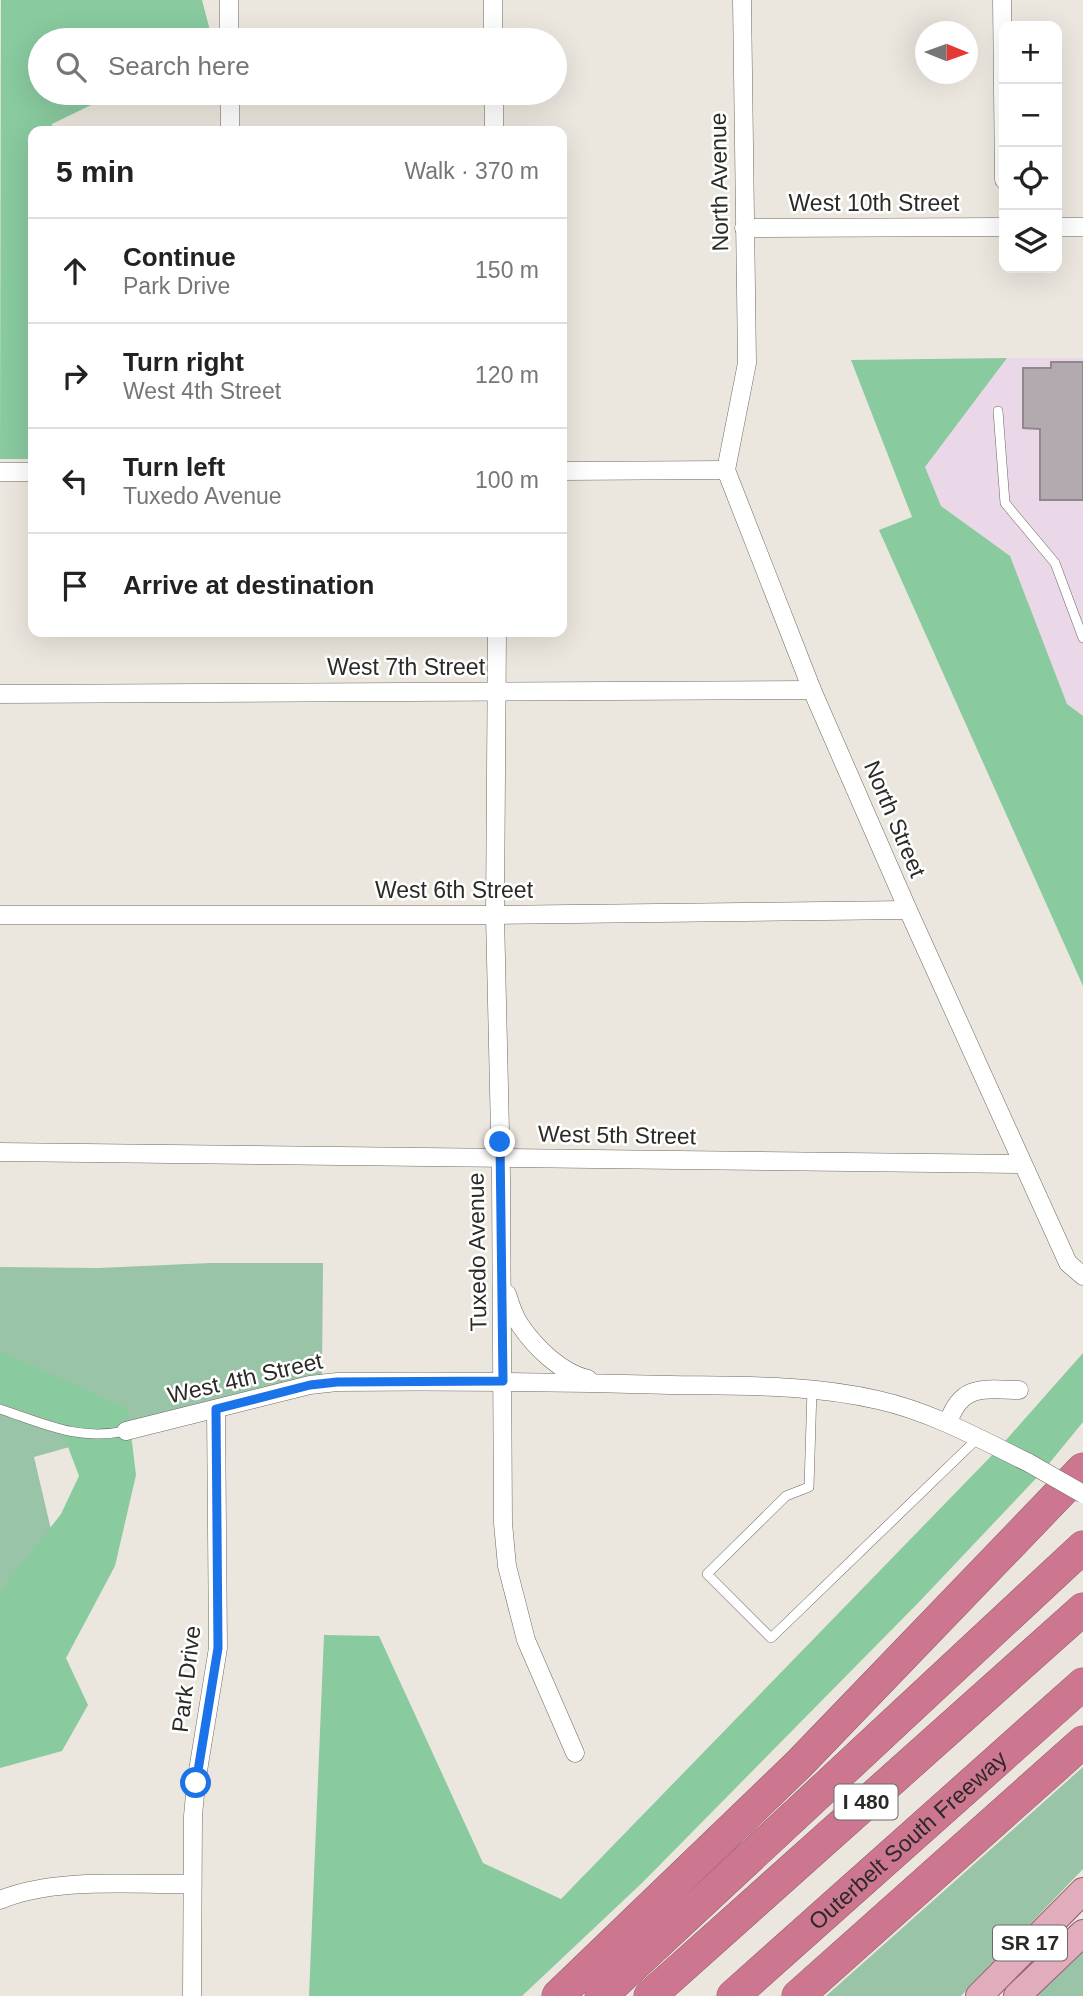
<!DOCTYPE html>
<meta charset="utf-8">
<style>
body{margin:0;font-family:Arial,sans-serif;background:#f2f2f2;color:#222}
.controls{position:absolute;right:21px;top:21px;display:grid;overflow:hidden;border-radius:14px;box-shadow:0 7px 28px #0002}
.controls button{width:63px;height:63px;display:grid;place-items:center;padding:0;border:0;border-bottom:2px solid #e0e0e0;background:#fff;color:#222;font:35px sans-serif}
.compass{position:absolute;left:915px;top:21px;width:63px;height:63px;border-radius:50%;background:#fff;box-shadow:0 7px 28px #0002;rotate:91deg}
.stop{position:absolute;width:21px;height:21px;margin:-16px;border:5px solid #1a73e8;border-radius:50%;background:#fff}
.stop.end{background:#1a73e8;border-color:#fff;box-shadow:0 2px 7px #0008}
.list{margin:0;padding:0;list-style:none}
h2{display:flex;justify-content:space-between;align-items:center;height:91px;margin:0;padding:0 28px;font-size:30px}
h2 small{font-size:23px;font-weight:400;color:#767676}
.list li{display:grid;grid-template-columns:46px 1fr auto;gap:21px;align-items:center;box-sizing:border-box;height:105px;padding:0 28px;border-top:2px solid #e0e0e0}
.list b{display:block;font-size:26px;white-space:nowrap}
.list p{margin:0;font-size:23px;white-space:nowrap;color:#767676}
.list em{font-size:23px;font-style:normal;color:#767676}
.icon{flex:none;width:38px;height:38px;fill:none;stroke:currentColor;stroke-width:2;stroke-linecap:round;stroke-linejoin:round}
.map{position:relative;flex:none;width:1083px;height:1996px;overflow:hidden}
.search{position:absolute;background:#fff;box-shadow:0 7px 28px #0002;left:28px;top:28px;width:539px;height:77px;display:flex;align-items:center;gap:18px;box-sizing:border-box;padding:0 24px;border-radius:38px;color:#767676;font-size:26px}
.panel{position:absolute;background:#fff;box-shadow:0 7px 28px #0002;left:28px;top:126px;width:539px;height:511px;border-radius:14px}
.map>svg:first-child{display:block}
.industrial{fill:#ead7e7}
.green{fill:#9ac4a7}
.forest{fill:#89ca9f}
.building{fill:#b3aab0;stroke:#91888e;stroke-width:2}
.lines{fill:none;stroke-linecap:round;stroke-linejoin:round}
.service-casing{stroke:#6e6961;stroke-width:10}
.minor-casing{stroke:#6e6961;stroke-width:19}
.primary-casing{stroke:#955b6b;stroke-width:28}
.motorway-casing{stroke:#955b6b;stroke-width:33}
.service{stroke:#fff;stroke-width:9}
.minor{stroke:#fff;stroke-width:18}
.primary{stroke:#e1adbc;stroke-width:26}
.motorway{stroke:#cd7690;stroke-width:32}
.minor-bridge-casing{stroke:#6e6961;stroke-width:19;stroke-linecap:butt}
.minor-bridge{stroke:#fff;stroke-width:18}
.route{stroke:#1a73e8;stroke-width:9}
.labels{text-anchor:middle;stroke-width:5;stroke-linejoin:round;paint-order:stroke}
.shield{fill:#fff;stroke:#6b6a68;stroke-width:2}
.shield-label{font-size:21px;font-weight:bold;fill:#2c2a27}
.street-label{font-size:23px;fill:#2c2a27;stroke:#fff}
</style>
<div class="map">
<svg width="1083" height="1996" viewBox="0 0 1083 1996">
<rect width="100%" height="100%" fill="#ece7de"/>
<!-- industrial -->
<path class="industrial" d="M1007 358H1083V716L1067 704 1010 556 941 506 925 467Z"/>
<!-- green -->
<g class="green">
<path d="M210 1263H323L322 1376 34 1457 60 1568 0 1630V1267L98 1268Z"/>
<path d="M1083 1767V1869L961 1996H826Z"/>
<path d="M1083 1933V1996H1017Z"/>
</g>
<!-- forest -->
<g class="forest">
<path d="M1 0H202L212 38 208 40H40V93H116L52 124V131H33V388H29L33 397V459H0Z"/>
<path d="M1007 358 925 467 941 506 1010 556 1067 704 1083 716V986L879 530 912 517 851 360Z"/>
<path d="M0 1351 128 1409 136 1475 115 1566 66 1658 88 1705 62 1751 0 1768V1592L61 1514 79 1476 59 1423 0 1403Z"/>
<path d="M1083 1353V1422L1043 1471 920 1601 643 1882 522 1996H309L324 1635 379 1636 483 1863 561 1899 999 1448Z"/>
</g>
<!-- building -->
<path class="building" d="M1051 362H1083V500H1040V429L1023 428V368H1051Z"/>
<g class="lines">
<!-- service casing -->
<g class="service-casing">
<g id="service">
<path d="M998 411 1005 503 1055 563 1083 638"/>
<path d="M812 1389 809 1487 786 1496 707 1574 771 1638 978 1438"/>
<path d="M0 1409C45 1424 77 1441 126 1431"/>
</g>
</g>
<!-- minor casing -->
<g class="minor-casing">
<g id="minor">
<path d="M229 0V40"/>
<path d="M493 0V40"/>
<path d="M742 0 747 363 726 470 812 690 908 910 1068 1263 1083 1276"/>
<path d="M1002 0 1004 180"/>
<path d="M230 93V131"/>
<path d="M494 93V131"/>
<path d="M1057 227H1083"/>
<path d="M744 228 1004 227"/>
<path d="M562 471 726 470"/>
<path d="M0 472H33"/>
<path d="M497 632 495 915 501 1176 503 1523 507 1566 526 1640 575 1753"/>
<path d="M0 694 812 690"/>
<path d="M0 915H495L908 910"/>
<path d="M0 1152 1022 1164"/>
<path d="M507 1294C510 1304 514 1316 520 1325 535 1347 561 1373 588 1379"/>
<path d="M948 1423C961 1384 983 1389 1019 1390"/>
<path d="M126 1431 310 1385 337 1382C448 1381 560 1382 671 1385 740 1386 810 1384 878 1400 932 1412 980 1439 1029 1463"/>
<path d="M0 1900C55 1877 131 1885 191 1884"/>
<path d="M192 1996 193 1816 196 1783 218 1648 216 1409"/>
</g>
</g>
<!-- primary casing -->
<g class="primary-casing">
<g id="primary">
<path d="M979 1996 1083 1891"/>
<path d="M1017 1996 1083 1933"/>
</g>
</g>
<!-- motorway casing -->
<g class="motorway-casing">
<g id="motorway">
<path d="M558 1996 799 1764 1083 1469"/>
<path d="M601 1996 1083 1547"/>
<path d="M650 1996 1083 1609"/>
<path id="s1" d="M733 1996 1083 1684"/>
<path d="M798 1996 1083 1742"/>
</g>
</g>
<!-- service -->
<use href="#service" class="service"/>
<!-- minor -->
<use href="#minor" class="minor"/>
<!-- primary -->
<use href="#primary" class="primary"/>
<!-- motorway -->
<use href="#motorway" class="motorway"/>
<!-- minor-bridge casing -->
<g class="minor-bridge-casing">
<path id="minor-bridge" d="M1029 1463 1083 1494"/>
</g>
<!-- minor-bridge -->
<use href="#minor-bridge" class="minor-bridge"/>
</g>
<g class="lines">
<!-- route -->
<path class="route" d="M196 1783 218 1648 216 1409 310 1385 337 1382 503 1381 500 1142"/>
</g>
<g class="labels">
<!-- shield labels -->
<g class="shield">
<rect x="834.5" y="1784.5" width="63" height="35" rx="5"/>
<rect x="993" y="1925.5" width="74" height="35" rx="5"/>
</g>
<g class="shield-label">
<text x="866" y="1809">I 480</text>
<text x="1030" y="1950">SR 17</text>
</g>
<!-- street labels -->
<g class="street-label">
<text transform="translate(719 182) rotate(-91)" y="8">North Avenue</text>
<text x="874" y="211">West 10th Street</text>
<text x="406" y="675">West 7th Street</text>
<text transform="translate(895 819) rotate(67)" y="8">North Street</text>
<text x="454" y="898">West 6th Street</text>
<text transform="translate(617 1135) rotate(1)" y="8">West 5th Street</text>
<text transform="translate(477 1252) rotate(-91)" y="8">Tuxedo Avenue</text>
<text transform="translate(245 1378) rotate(-13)" y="8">West 4th Street</text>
<text transform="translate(186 1679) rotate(-83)" y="8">Park Drive</text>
<text dy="8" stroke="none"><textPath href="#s1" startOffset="234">Outerbelt South Freeway</textPath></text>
</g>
</g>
</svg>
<div class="controls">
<button>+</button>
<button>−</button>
<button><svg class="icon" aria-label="locate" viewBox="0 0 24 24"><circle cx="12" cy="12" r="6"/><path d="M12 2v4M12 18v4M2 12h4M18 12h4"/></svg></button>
<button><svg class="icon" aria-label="layers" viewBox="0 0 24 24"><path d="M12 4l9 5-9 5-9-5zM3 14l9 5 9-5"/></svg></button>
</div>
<svg class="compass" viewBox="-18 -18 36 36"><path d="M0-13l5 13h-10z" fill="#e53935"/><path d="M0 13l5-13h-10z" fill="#767676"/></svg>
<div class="stop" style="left:196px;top:1783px"></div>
<div class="stop end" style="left:500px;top:1142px"></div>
<div class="search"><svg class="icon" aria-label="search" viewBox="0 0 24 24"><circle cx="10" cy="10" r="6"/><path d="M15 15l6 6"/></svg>Search here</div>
<section class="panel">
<h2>5 min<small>Walk · 370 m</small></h2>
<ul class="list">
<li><svg class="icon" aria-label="ahead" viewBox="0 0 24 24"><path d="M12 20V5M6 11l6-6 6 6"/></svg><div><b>Continue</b><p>Park Drive</p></div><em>150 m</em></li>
<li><svg class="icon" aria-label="right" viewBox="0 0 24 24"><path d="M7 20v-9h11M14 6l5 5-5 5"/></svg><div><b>Turn right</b><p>West 4th Street</p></div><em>120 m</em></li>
<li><svg class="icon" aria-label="left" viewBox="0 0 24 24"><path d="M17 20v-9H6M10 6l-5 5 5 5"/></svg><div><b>Turn left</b><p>Tuxedo Avenue</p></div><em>100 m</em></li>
<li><svg class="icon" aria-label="arrive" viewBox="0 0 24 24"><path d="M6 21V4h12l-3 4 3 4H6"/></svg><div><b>Arrive at destination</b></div></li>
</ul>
</section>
</div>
